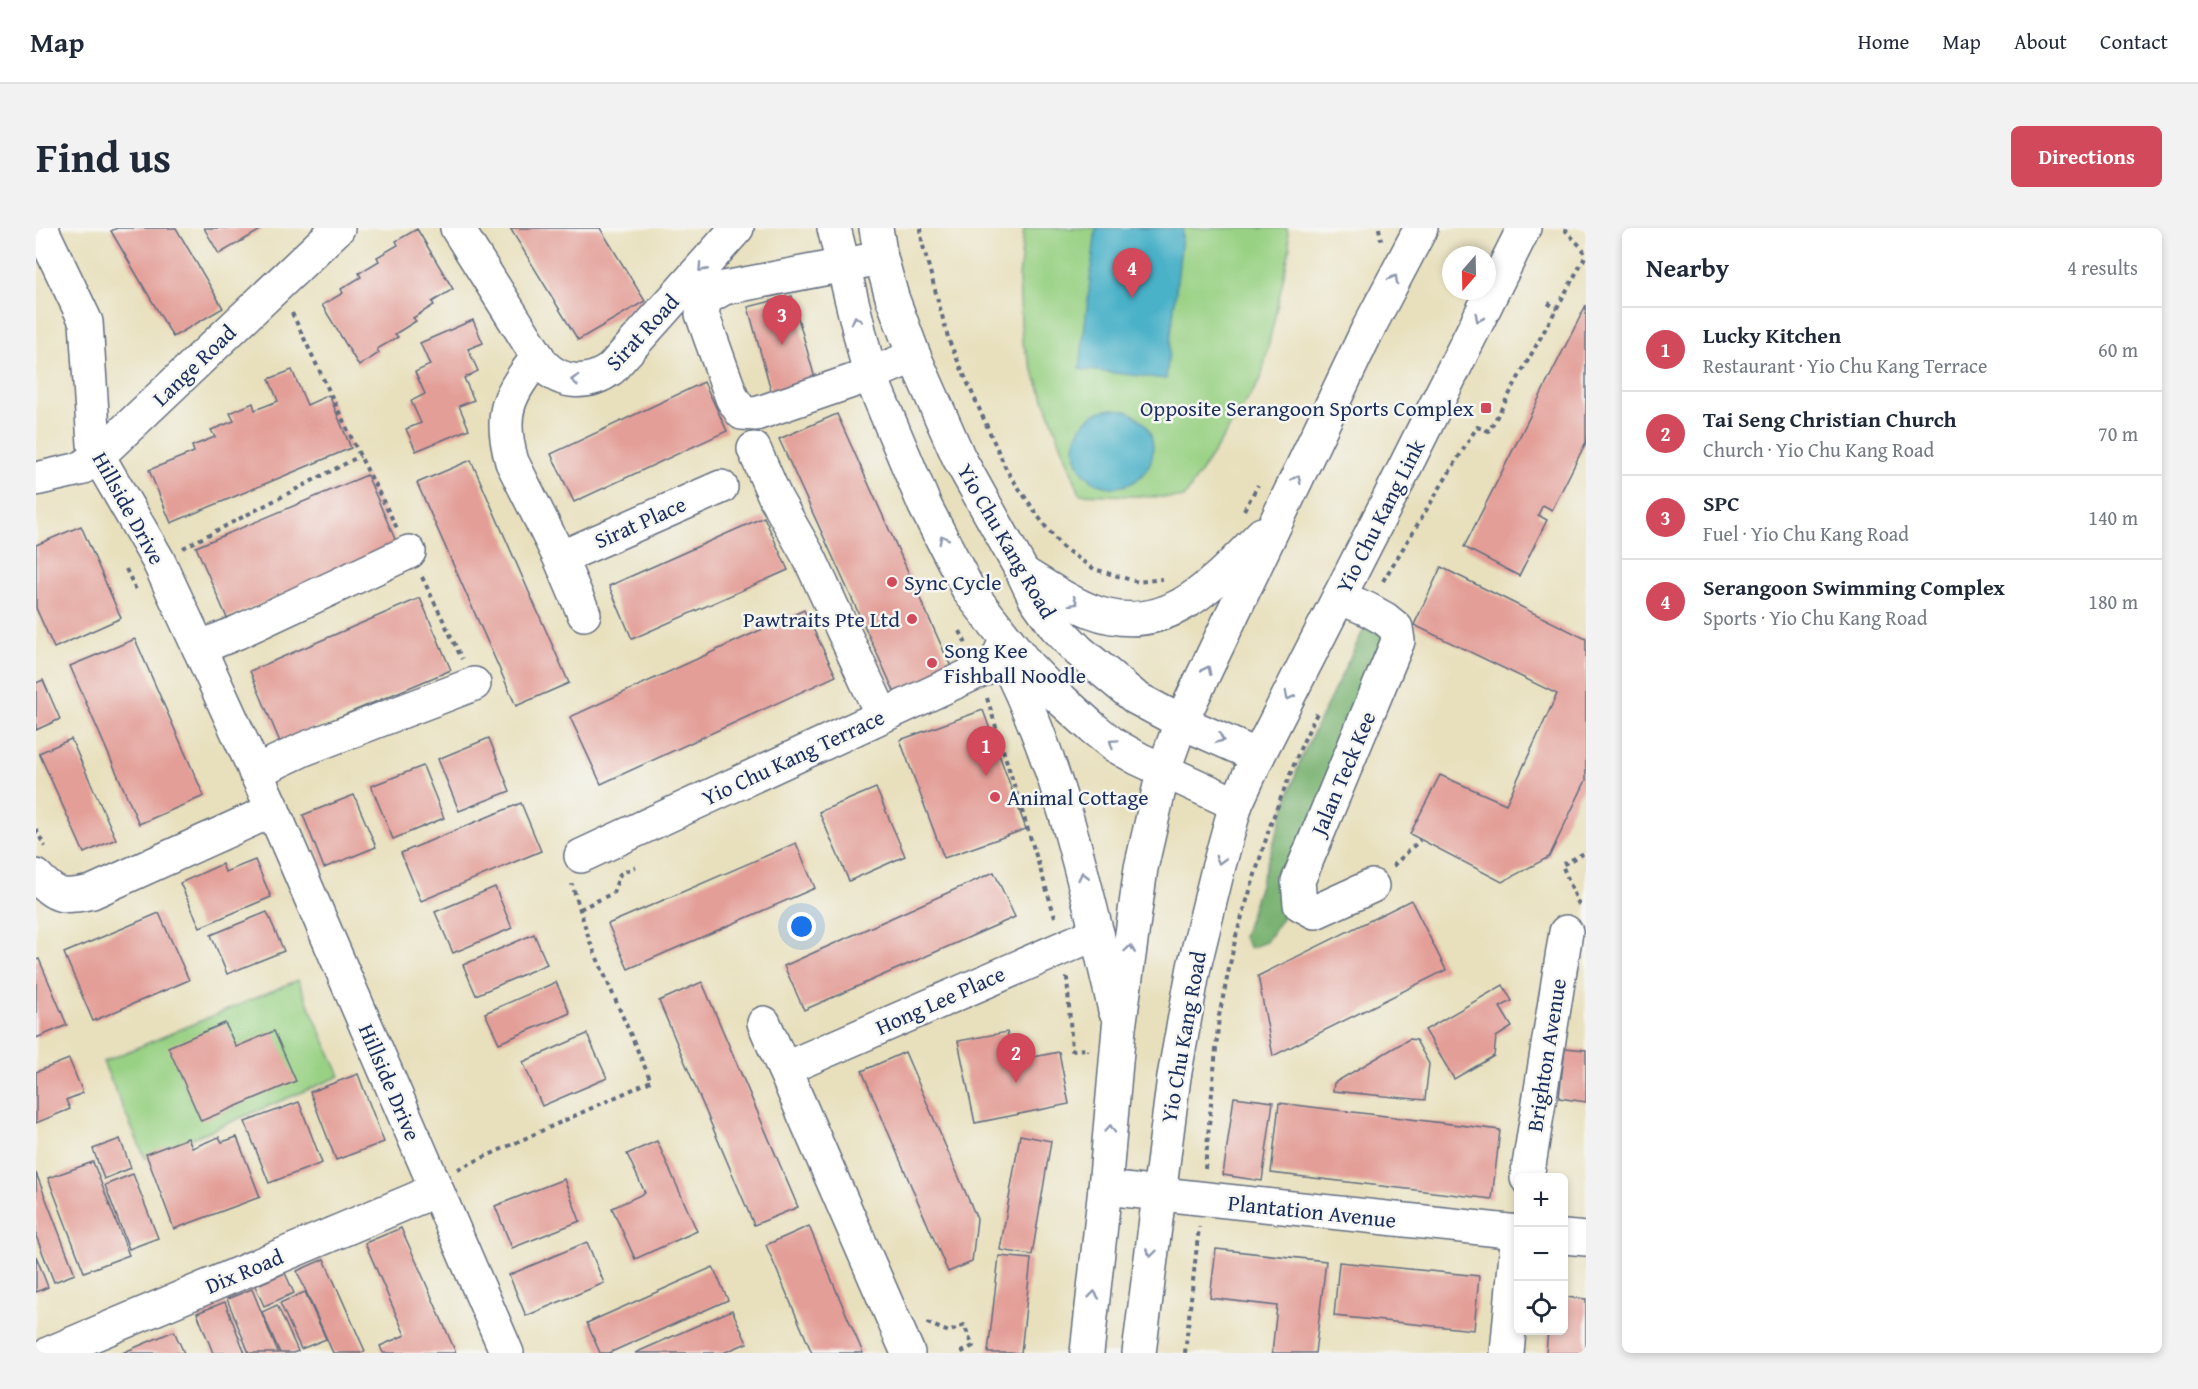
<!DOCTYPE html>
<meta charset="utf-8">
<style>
body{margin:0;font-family:"Gentium Book Plus",serif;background:#f2f2f3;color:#1f2937}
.controls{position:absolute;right:18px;bottom:18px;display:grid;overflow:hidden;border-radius:9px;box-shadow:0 3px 9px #0003}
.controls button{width:54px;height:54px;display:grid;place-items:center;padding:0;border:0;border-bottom:2px solid #e0e1e3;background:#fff;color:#1f2937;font:30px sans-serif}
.compass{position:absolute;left:1406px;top:18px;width:54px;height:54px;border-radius:50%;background:#fff;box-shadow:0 3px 9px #0003;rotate:200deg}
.you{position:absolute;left:766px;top:699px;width:21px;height:21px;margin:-15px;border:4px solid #fff;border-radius:50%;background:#1a73e8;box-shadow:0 0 0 9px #1a73e833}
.badge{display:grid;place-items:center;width:39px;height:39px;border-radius:50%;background:#d1495b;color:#fff;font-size:20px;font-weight:700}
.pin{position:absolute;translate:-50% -50px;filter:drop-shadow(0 2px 3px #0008)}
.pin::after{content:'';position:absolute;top:32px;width:21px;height:18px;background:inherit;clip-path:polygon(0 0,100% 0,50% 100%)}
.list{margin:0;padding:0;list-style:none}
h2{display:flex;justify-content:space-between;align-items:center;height:78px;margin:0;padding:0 24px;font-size:26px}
h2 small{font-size:20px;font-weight:400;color:#747a83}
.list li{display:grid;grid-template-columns:39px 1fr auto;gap:18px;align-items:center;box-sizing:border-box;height:84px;padding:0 24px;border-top:2px solid #e0e1e3}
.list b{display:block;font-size:22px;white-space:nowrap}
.list p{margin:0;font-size:20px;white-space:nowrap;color:#747a83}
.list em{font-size:20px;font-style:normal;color:#747a83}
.icon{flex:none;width:33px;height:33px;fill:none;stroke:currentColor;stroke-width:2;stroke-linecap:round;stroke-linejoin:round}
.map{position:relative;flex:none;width:1550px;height:1125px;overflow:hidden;border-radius:9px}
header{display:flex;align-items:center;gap:36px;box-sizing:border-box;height:84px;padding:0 30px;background:#fff;border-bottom:2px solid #e0e1e3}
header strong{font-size:28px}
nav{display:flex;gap:33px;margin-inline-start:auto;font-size:21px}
.intro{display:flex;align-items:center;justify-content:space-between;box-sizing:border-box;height:144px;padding:0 36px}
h1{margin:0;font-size:42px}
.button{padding:15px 27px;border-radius:9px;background:#d1495b;color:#fff;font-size:21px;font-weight:700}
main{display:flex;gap:36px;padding:0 36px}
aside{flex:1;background:#fff;border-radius:9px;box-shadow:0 3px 9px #0003}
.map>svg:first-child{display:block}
.green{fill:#99d184;stroke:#5a8071;stroke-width:1.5}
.forest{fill:#7ab372;stroke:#4a7168;stroke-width:1.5}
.water{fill:#49b1c8;stroke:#327093;stroke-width:1.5}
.building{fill:#e39e97}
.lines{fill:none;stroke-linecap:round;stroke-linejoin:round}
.minor-casing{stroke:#636d7f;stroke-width:36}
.major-casing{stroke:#636d7f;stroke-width:36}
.path{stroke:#636d7f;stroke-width:4;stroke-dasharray:4.5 4.5;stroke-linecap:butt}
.minor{stroke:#fff;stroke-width:33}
.major{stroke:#fff;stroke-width:33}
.oneway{stroke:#8d97ae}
.poi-dot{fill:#d1495b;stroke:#f6f6f2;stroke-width:2}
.labels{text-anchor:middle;stroke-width:5;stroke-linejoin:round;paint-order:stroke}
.street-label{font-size:22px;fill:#1b2f5e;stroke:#f6f6f2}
.poi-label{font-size:22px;fill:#1b2f5e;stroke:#f6f6f2;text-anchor:start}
</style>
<header>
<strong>Map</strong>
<nav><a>Home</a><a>Map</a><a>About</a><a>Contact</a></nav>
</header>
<div class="intro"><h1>Find us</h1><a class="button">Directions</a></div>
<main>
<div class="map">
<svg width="1550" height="1125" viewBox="0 0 1550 1125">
<rect width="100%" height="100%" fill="#f6f6f2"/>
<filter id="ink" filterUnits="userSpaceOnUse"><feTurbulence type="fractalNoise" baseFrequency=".0167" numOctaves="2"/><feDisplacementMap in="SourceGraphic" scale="12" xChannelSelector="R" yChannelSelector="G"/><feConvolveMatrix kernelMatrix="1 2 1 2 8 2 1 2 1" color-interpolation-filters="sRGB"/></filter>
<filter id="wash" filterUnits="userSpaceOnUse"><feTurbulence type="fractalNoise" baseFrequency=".008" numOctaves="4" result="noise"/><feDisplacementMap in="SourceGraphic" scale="24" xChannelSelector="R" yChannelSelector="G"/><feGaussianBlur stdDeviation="1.35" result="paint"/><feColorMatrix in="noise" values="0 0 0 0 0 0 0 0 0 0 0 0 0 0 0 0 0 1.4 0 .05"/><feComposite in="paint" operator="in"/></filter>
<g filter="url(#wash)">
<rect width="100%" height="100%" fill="#e8e0bd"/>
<!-- green -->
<g class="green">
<path d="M988 0H1251L1254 20 1225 151 1148 270 1044 266 986 113 983 50Z"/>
<path d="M262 752 304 848 109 930 67 834Z"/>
</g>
<!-- forest -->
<path class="forest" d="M1333 391 1356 409 1251 662 1246 690 1230 714 1214 720 1207 709 1265 530Z"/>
<!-- water -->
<g class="water">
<path d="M1060 0H1147L1130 151 1044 141Z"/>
<circle cx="1078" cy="220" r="39"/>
</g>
<g id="blocks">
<!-- building -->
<g class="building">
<path d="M81 0H140L187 80 137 109 75 3Z"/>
<path d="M168 0H228L183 26Z"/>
<path d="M474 0H564L609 73 542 112Z"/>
<path d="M381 1 417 61 396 74 398 77 377 90 380 93 359 106 362 109 341 121 343 125 323 138 286 77 307 65 305 61 325 49 323 45 343 33 341 29 362 17 360 13Z"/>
<path d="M756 68 780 154 736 166 712 79Z"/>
<path d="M1550 77V214L1516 282 1507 277 1502 287 1511 292 1483 348 1428 319Z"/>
<path d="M437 92 447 115 432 121 442 143 428 150 438 172 423 178 433 201 380 223 370 201 385 195 375 173 389 166 379 144 394 137 384 115Z"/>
<path d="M256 142 271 177 293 167 315 220 135 295 113 242 158 224 156 218 179 209 175 202 198 193 194 185 217 175 219 182 242 173 233 151Z"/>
<path d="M668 154 691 203 538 274 515 226Z"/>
<path d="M801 186 915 439 859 465 743 211Z"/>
<path d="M435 232 533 455 480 478 381 255Z"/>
<path d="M331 247 362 318 191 390 160 319Z"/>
<path d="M728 289 752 342 596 411 573 358Z"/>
<path d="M45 298 85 390 18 420 0 380V317Z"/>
<path d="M1405 339 1550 411V552L1513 629 1466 654 1374 606 1404 547 1470 576 1521 466 1378 397Z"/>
<path d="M384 370 415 442 244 514 214 443Z"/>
<path d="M768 382 800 448 565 556 534 489Z"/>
<path d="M99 411 168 568 103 596 34 438Z"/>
<path d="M7 452 24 491 0 502V455Z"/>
<path d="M947 482 990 601 908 630 864 512Z"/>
<path d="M453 510 474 563 423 583 402 531Z"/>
<path d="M35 511 80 611 48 625 3 525Z"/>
<path d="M387 538 408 590 357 611 335 558Z"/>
<path d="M840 560 869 628 813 653 783 584Z"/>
<path d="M318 567 340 619 288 640 267 587Z"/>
<path d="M485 575 505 623 385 673 365 625Z"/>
<path d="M760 615 779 660 592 741 572 696Z"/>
<path d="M219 632 235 669 164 699 144 655 186 636 189 644Z"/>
<path d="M958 644 979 689 768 782 748 738Z"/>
<path d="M459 659 476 700 417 725 399 684Z"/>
<path d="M1375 672 1410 742 1237 828 1222 748Z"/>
<path d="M231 684 248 723 191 746 175 707Z"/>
<path d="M123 685 153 752 57 793 28 725Z"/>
<path d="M498 706 511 736 440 767 427 737Z"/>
<path d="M3 731 31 797 0 810V732Z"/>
<path d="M520 754 534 785 463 815 449 785Z"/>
<path d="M666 754 762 979 718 997 623 773Z"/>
<path d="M1467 757 1476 773 1464 779 1476 799 1460 809 1458 828 1418 851 1389 802Z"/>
<path d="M189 795 200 819 238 803 260 853 165 893 132 819Z"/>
<path d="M971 804 977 833 1023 824 1033 876 939 895 922 813Z"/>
<path d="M551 806 571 850 506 878 487 834Z"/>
<path d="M1373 811 1380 812 1393 836 1389 872 1297 863 1298 855Z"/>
<path d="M1529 820 1550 822V874L1523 870Z"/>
<path d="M869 824 941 991 936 1034 912 1044 826 843Z"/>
<path d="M33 831 47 865 30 872 34 881 0 895V844Z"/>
<path d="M322 846 348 914 300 932 274 864Z"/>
<path d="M1198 869 1237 874 1226 953 1187 947Z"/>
<path d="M263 874 286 935 233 955 209 894Z"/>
<path d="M1243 875 1464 902 1456 971 1235 945Z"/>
<path d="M984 907 1015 913 996 1027 964 1022Z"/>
<path d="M183 909 186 914 201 909 224 969 138 1001 110 926 152 910 156 920Z"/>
<path d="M84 911 95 940 68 951 57 921Z"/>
<path d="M621 913 661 1003 599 1031 576 980 609 965 591 926Z"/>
<path d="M57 934 93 1027 48 1044 12 950Z"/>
<path d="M0 945 39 1046 18 1054 0 1008Z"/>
<path d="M97 946 122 1010 93 1021 69 957Z"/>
<path d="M528 951 544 993 476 1020 459 978Z"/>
<path d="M773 998 811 1088 827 1125H776L730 1017Z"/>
<path d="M365 1000 384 1042 420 1125H347L344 1118 369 1107 329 1015Z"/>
<path d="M551 1014 568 1055 490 1088 473 1047Z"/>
<path d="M1180 1021 1290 1033 1279 1125H1236L1241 1078 1174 1070Z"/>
<path d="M0 1028 12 1059 0 1064Z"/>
<path d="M963 1028 995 1031 985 1125H952Z"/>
<path d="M288 1031 329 1123 325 1125H297L261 1043Z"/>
<path d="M1303 1034 1443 1048 1438 1102 1298 1088Z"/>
<path d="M677 1039 692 1072 573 1125H564L551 1095Z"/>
<path d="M249 1045 258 1065 228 1078 219 1058Z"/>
<path d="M216 1061 242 1125H213L191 1071Z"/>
<path d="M269 1064 290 1111 265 1121 244 1075Z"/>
<path d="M1528 1069 1550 1071V1125H1510L1512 1102H1528Z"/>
<path d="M189 1074 209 1125H177L161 1085Z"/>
<path d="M241 1077 262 1123 257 1125H244L226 1084Z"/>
<path d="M696 1082 711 1115 687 1125H599Z"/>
<path d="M138 1103 148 1125H86Z"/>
</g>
</g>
</g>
<g filter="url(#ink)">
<use href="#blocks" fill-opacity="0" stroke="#636d7f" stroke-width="1.5"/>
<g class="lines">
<!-- minor casing -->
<g class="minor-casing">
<g id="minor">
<path d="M5 0 50 94 58 216 62 228 122 332 163 420 237 582 471 1125"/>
<path d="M421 0 507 137C527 157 553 157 575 141L701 0"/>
<path d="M845 30 688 60 669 71 666 86 696 170 706 185 720 186 834 147 878 128"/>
<path d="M502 129C472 167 462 185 476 234L524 330 548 386"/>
<path d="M718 221 740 271 774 331 846 487"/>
<path d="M0 251 44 241 62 228 302 0"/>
<path d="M524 330 685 259"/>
<path d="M1303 369 1331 381 1349 391 1360 400 1362 413 1262 653 1264 676 1279 684 1336 658"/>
<path d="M163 420 202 404 373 324"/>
<path d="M219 544 268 521 438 456"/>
<path d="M545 628 969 431"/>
<path d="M0 648C21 670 27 670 56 664L237 582"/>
<path d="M728 795 872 1125"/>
<path d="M748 841 1061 705"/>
<path d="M1491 950 1530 704"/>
<path d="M1069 960 1482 1004"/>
<path d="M1528 1009 1550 1011"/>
<path d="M14 1125 382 970 400 960"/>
<path d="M1471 1125 1482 1003"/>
</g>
</g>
<!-- major casing -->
<g class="major-casing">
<g id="major">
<path d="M798 0 834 147 889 278 933 363 991 437 1018 465 1058 501 1078 517 1103 531 1200 576"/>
<path d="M840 0 845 30 856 69 878 128 923 230 987 345 999 370 1019 398 1043 423 1100 470 1145 494 1222 528"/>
<path d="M987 345C1009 358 1031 374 1055 383 1130 412 1178 355 1226 306"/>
<path d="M965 423C1024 536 1050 659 1079 782"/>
<path d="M1051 1125 1069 960 1083 800 1105 640 1127 544 1145 494 1331 103 1385 0"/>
<path d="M1103 1125 1138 849 1158 739 1182 641 1200 576 1222 528 1363 251 1488 0"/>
</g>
</g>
<!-- path -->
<g class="path">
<path d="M885 0 886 14 913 113 971 243 1009 298 1026 319 1058 341 1102 354 1126 351"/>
<path d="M1343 0 1345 12"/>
<path d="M1512 75 1521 81"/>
<path d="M256 85 324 228 361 300"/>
<path d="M1208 282 1222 257"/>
<path d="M147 320 324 228"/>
<path d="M90 341 101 364"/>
<path d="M386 349 426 431"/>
<path d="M1347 353 1441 199 1453 203 1549 29 1547 21 1530 3 1531 0"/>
<path d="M924 403 931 418"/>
<path d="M951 470 1020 692"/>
<path d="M0 601 9 619"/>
<path d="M1357 638 1384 612"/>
<path d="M1543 677 1526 637 1550 624"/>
<path d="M544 681 577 665 584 646 599 639"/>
<path d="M1031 749 1036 822 1052 821V823"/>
<path d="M422 941 615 853 554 714 536 656"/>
<path d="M1169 941 1183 788 1200 708 1235 595 1266 516 1282 483"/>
<path d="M891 1095 913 1104 928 1097 937 1118 924 1125"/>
<path d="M1149 1125 1163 999"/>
</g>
<!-- minor -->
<use href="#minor" class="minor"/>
<!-- major -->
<use href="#major" class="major"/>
</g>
<!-- one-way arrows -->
<defs><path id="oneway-chevron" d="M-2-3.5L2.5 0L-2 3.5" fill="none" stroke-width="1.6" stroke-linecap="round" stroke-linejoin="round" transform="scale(1.5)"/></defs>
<g class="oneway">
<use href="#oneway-chevron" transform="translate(666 40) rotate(132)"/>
<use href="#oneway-chevron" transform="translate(1358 51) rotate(-62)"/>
<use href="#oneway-chevron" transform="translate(1443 90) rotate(117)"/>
<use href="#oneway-chevron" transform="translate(820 92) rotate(-104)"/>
<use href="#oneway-chevron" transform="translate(539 152) rotate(-176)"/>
<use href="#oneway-chevron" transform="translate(1261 251) rotate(-65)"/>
<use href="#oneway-chevron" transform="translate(907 311) rotate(-117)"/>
<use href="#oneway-chevron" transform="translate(1038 374) rotate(29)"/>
<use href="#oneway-chevron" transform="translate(1171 442) rotate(-64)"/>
<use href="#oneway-chevron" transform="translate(1253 468) rotate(118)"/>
<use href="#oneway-chevron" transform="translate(1184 511) rotate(24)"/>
<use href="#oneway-chevron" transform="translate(1077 515) rotate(-145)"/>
<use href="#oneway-chevron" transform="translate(1184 632) rotate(105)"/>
<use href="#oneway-chevron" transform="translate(1047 648) rotate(-103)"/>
<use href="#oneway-chevron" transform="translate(1094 721) rotate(-82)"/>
<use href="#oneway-chevron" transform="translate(1074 901) rotate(-85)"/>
<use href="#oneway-chevron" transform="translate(1115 1025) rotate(97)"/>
<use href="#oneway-chevron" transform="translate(1058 1067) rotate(-84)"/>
</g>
</g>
<!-- markers -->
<g class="poi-dot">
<rect x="1444" y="174" width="12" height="12" rx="3"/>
<circle cx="856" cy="354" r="6"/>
<circle cx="876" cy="391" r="6"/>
<circle cx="896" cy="435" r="6"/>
<circle cx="959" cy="569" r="6"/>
</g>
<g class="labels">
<!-- street labels -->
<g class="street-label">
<text transform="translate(606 104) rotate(-47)" y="8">Sirat Road</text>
<text transform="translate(158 137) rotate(-44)" y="8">Lange Road</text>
<text transform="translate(93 280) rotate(61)" y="8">Hillside Drive</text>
<text transform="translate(1344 288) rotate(-63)" y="8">Yio Chu Kang Link</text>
<text transform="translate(604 294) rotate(-24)" y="8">Sirat Place</text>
<text transform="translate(971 313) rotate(60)" y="8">Yio Chu Kang Road</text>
<text transform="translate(757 529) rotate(-25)" y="8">Yio Chu Kang Terrace</text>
<text transform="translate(1307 545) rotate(-67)" y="8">Jalan Teck Kee</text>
<text transform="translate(904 772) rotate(-24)" y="8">Hong Lee Place</text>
<text transform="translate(1147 809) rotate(-80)" y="8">Yio Chu Kang Road</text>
<text transform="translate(1510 827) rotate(-81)" y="8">Brighton Avenue</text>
<text transform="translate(354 854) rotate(67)" y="8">Hillside Drive</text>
<text transform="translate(1276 983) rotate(6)" y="8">Plantation Avenue</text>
<text transform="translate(208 1043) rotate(-23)" y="8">Dix Road</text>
</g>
<!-- poi labels -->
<g class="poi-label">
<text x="1438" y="188" text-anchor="end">Opposite Serangoon Sports Complex</text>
<text x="868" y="362">Sync Cycle</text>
<text x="864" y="399" text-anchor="end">Pawtraits Pte Ltd</text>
<text x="908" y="430">Song Kee<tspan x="908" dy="25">Fishball Noodle</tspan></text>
<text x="971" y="577">Animal Cottage</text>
</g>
</g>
</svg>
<div class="controls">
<button>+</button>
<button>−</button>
<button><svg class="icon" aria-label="locate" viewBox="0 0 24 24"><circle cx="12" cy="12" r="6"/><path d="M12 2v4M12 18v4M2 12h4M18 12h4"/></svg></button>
</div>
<svg class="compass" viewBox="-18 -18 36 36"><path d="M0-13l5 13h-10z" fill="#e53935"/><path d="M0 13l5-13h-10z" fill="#747a83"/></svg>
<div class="you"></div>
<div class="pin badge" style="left:950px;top:548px">1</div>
<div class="pin badge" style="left:980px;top:855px">2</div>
<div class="pin badge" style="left:746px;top:117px">3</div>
<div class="pin badge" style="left:1096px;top:70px">4</div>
</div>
<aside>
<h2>Nearby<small>4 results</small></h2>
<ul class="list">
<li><span class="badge">1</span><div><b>Lucky Kitchen</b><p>Restaurant · Yio Chu Kang Terrace</p></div><em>60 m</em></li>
<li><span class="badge">2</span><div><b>Tai Seng Christian Church</b><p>Church · Yio Chu Kang Road</p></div><em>70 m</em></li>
<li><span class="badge">3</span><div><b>SPC</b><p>Fuel · Yio Chu Kang Road</p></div><em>140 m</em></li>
<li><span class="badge">4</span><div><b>Serangoon Swimming Complex</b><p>Sports · Yio Chu Kang Road</p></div><em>180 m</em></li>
</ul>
</aside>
</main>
